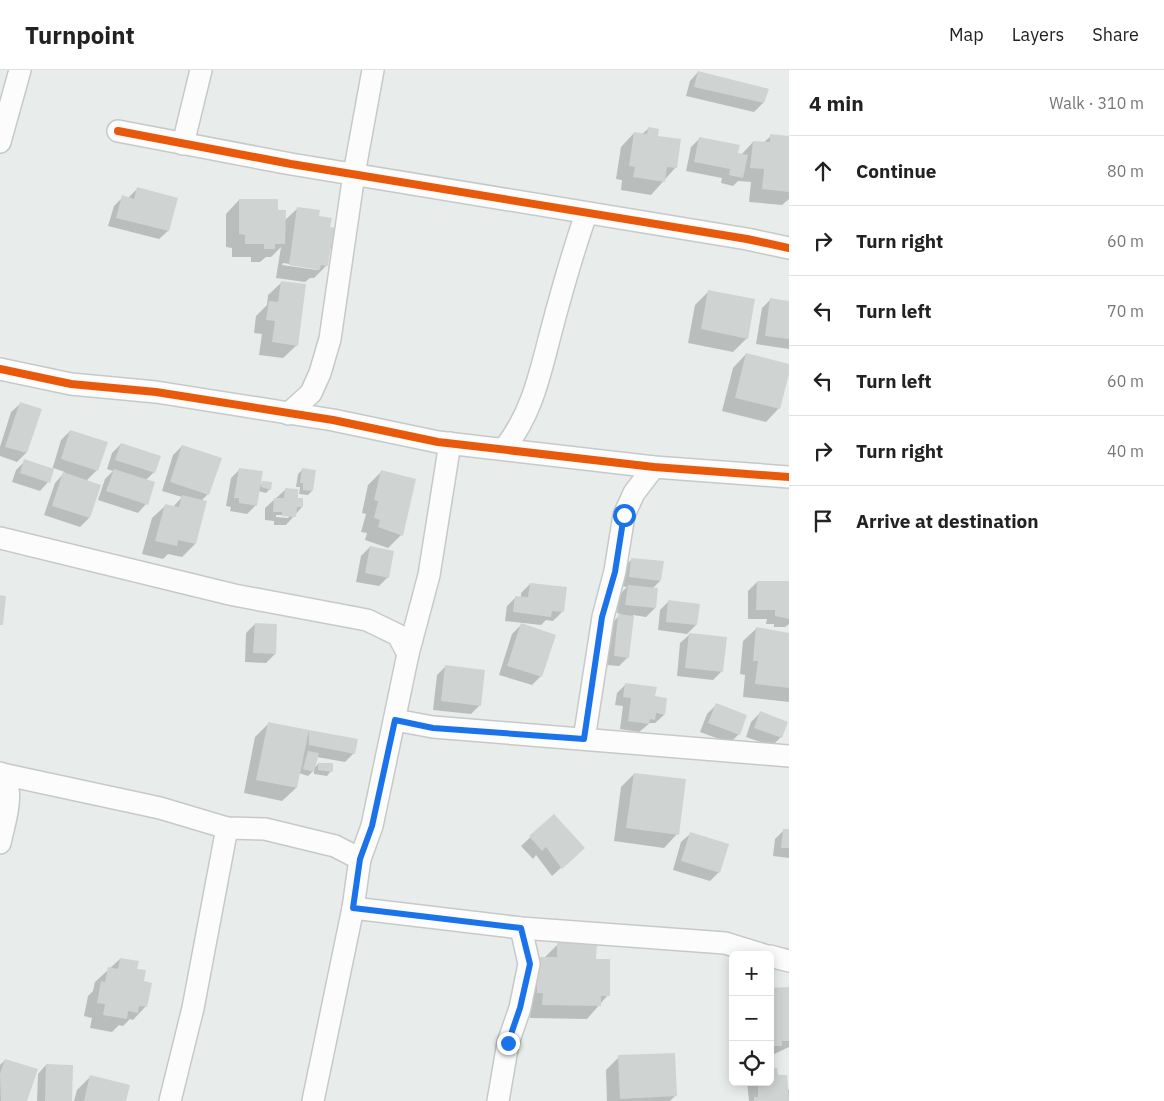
<!DOCTYPE html>
<meta charset="utf-8">
<style>
body{margin:0;font-family:"IBM Plex Sans",sans-serif;background:#f2f2f2;color:#222}
.controls{position:absolute;right:15px;bottom:15px;display:grid;overflow:hidden;border-radius:8px;box-shadow:0 2px 12px #0003}
.controls button{width:45px;height:45px;display:grid;place-items:center;padding:0;border:0;border-bottom:1px solid #e0e0e0;background:#fff;color:#222;font:25px sans-serif}
.stop{position:absolute;width:15px;height:15px;margin:-11px;border:4px solid #1a73e8;border-radius:50%;background:#fff}
.stop.end{background:#1a73e8;border-color:#fff;box-shadow:0 1px 5px #0008}
.list{margin:0;padding:0;list-style:none}
h2{display:flex;justify-content:space-between;align-items:center;height:65px;margin:0;padding:0 20px;font-size:21px}
h2 small{font-size:16px;font-weight:400;color:#767676}
.list li{display:grid;grid-template-columns:32px 1fr auto;gap:15px;align-items:center;box-sizing:border-box;height:70px;padding:0 20px;border-top:1px solid #e0e0e0}
.list b{display:block;font-size:19px;white-space:nowrap}
.list em{font-size:16px;font-style:normal;color:#767676}
.icon{flex:none;width:28px;height:28px;fill:none;stroke:currentColor;stroke-width:2;stroke-linecap:round;stroke-linejoin:round}
.map{position:relative;flex:none;width:789px;height:1031px;overflow:hidden}
header{display:flex;align-items:center;gap:30px;box-sizing:border-box;height:70px;padding:0 25px;background:#fff;border-bottom:1px solid #e0e0e0}
header strong{font-size:24px}
nav{display:flex;gap:28px;margin-inline-start:auto;font-size:18px}
main{display:flex}
aside{flex:1;background:#fff}
.map>svg:first-child{display:block}
.shadow{fill:#0003;fill-rule:evenodd}
.building{fill:#cfd4d2}
.lines{fill:none;stroke-linecap:round;stroke-linejoin:round}
.minor-casing{stroke:#c5cac8;stroke-width:24}
.minor{stroke:#fcfcfc;stroke-width:21}
.cycleway-casing{stroke:#f7fbf9;stroke-width:11}
.cycleway{stroke:#e8590c;stroke-width:8}
.route{stroke:#1a73e8;stroke-width:6}
</style>
<header>
<strong>Turnpoint</strong>
<nav><a>Map</a><a>Layers</a><a>Share</a></nav>
</header>
<main>
<div class="map">
<svg width="789" height="1031" viewBox="0 0 789 1031">
<rect width="100%" height="100%" fill="#e8edeb"/>
<!-- shadow -->
<g class="shadow">
<path d="M698 2 768 19 763 33 754 42 686 26 690 11Z"/>
<path d="M648 59 656 67 676 97 651 125 621 120 622 110 616 109 621 77 634 63 642 64Z"/>
<path d="M771 66 789 67V129L782 135 749 132 751 112 738 111 733 116 721 113 722 108 686 101 691 77 700 68 741 85 753 72 763 73Z"/>
<path d="M137 119 168 161 159 169 108 156 114 136 123 127 128 128Z"/>
<path d="M239 130 276 142 284 151 298 138 318 147 329 158 334 175 329 180 327 195 314 208H310L305 212 276 208 281 177 271 187H266L260 192H251V187H232V178L226 177V144ZM283 193 317 198V200L282 195Z"/>
<path d="M282 212 297 275 283 288 259 285 262 264 254 263 256 246 267 235 268 225Z"/>
<path d="M709 221 747 268 733 282 688 273 695 235Z"/>
<path d="M771 229 789 232V279L756 274 762 238Z"/>
<path d="M746 284 789 295 779 338 766 352 722 341 733 298Z"/>
<path d="M20 334 40 340 26 383 17 392 0 386V377L11 342Z"/>
<path d="M70 361 97 400 86 411 99 416 89 448 80 457 44 445 55 413 65 402 53 398 48 412 40 421 12 412 16 400 25 391 52 400 61 370Z"/>
<path d="M121 374 154 402 145 411 146 434 138 443 98 430 105 409 113 401 107 399 112 383Z"/>
<path d="M182 376 208 424 201 431 195 474 182 487 168 484 163 489 142 484 152 448 166 435 173 437 182 427 162 421 173 385Z"/>
<path d="M240 399 259 416 262 413 270 419 266 423 258 421 256 435 247 444 230 441 231 437 226 436 231 408Z"/>
<path d="M302 400 312 421 308 425 299 424 300 417H296L298 404Z"/>
<path d="M382 401 401 465 388 478 365 470 367 463 361 462 366 444 362 443 368 415Z"/>
<path d="M285 420 302 437 286 455H274V451L265 450V438ZM276 445H290L288 448 276 447Z"/>
<path d="M370 477 388 507 379 516 356 512 361 486Z"/>
<path d="M632 489 660 511 652 519 655 538 646 547 633 545 628 587 619 596 606 595 610 555 621 544 617 543 619 525 627 517 621 516 623 498Z"/>
<path d="M757 512H789V554L785 557H774V554H766L767 549H748V521Z"/>
<path d="M530 514 562 542 553 551 546 550 541 555 505 551 507 536 516 527H521V523Z"/>
<path d="M669 531 696 555 687 564 658 560 660 540Z"/>
<path d="M255 554 275 584 266 593 245 592 246 563Z"/>
<path d="M521 555 541 606 532 615 499 605 512 564Z"/>
<path d="M757 558 789 564V632L743 627 745 605 740 604 743 571Z"/>
<path d="M689 565 722 601 713 610 677 606 680 573Z"/>
<path d="M446 596 480 635 471 644 433 640 437 605Z"/>
<path d="M626 614 654 627 664 645 655 653H650L639 662 620 659 623 636 615 635 617 623Z"/>
<path d="M716 635 739 664 730 673 700 662 707 644Z"/>
<path d="M760 643 781 667 772 676 746 667 751 652Z"/>
<path d="M269 653 357 670 354 683 345 692 317 687 313 699 318 694 331 701 327 706 314 704V700L308 706 299 703 296 718 282 731 244 723 255 667Z"/>
<path d="M634 704 677 764 664 778 614 771 621 717Z"/>
<path d="M553 746 574 786 552 806 536 785 533 789 521 776Z"/>
<path d="M784 760H789V788L773 786 775 769Z"/>
<path d="M690 764 719 802 710 811 673 800 681 772Z"/>
<path d="M558 874 595 890 608 925 587 949 530 948 537 888H544Z"/>
<path d="M120 889 136 900 142 912 146 936 133 950 130 949 123 956 119 955 112 962 90 958 92 948 84 946 88 926 93 921 95 912Z"/>
<path d="M789 918V970H776V972L789 970V977L770 986V919Z"/>
<path d="M619 987 676 1025 670 1031H607L606 1000Z"/>
<path d="M5 990 26 1031H0V995Z"/>
<path d="M46 995 70 1031H37L38 1004Z"/>
<path d="M776 1006 789 1020V1031H749L747 1012H770Z"/>
<path d="M90 1007 124 1031H74L77 1020Z"/>
</g>
<!-- building -->
<g class="building">
<path d="M698 1 769 19 764 33 694 17Z"/>
<path d="M648 57 659 59 658 66 681 69 677 98 667 97 665 112 633 107 635 97 629 96 634 62 647 64Z"/>
<path d="M770 64 789 66V122L762 119 764 99 750 98 753 71 770 72Z"/>
<path d="M699 67 740 75 738 83 748 85 743 108 729 105 730 99 694 92Z"/>
<path d="M137 117 178 128 169 161 116 148 122 125 134 129Z"/>
<path d="M239 129H278V140H286L285 174H275V179H264V174H245V165L239 164Z"/>
<path d="M297 137 320 140 319 146 332 148 330 157 338 158 336 176 331 175 328 196 321 195 320 200 289 195Z"/>
<path d="M281 211 306 214 298 276 272 272 275 251 266 250 269 231 278 232Z"/>
<path d="M708 220 755 229 748 269 701 259Z"/>
<path d="M770 228 789 231V269L765 266Z"/>
<path d="M746 283 789 294V304L780 339 735 328Z"/>
<path d="M20 332 42 339 27 383 5 377Z"/>
<path d="M70 360 108 372 98 401 61 389Z"/>
<path d="M121 373 161 386 155 403 115 390Z"/>
<path d="M182 375 222 388 209 425 170 412Z"/>
<path d="M24 389 54 399 50 413 20 403Z"/>
<path d="M239 398 263 401 257 436 239 433V428H234Z"/>
<path d="M302 398 316 400 313 421 303 420V413H300Z"/>
<path d="M114 399 155 412 148 435 106 421Z"/>
<path d="M381 400 416 409 403 466 378 457 380 450 374 448 378 431 374 430Z"/>
<path d="M63 402 101 415 90 448 52 436Z"/>
<path d="M262 411 272 412 271 420 261 417Z"/>
<path d="M285 418 298 419V428H303V437H297L296 447 282 446V442H273L274 428H284Z"/>
<path d="M182 425 207 431 196 474 178 470 177 476 155 471 165 434 179 437Z"/>
<path d="M370 476 394 481 389 508 365 503Z"/>
<path d="M631 488 664 491 661 511 629 507Z"/>
<path d="M757 511H789V549L775 546V540H756Z"/>
<path d="M530 513 567 517 564 542 552 541 551 547 513 542 515 526 528 527Z"/>
<path d="M628 515 658 518 656 538 625 535Z"/>
<path d="M0 525 6 526 3 555H0Z"/>
<path d="M668 530 700 534 697 555 666 552Z"/>
<path d="M618 544 634 546 629 588 614 586Z"/>
<path d="M255 553 277 554 276 584 253 583Z"/>
<path d="M521 553 556 565 542 607 507 596Z"/>
<path d="M756 557 789 563V618L755 614 758 591H753Z"/>
<path d="M689 563 727 567 723 602 685 598Z"/>
<path d="M445 595 485 600 481 636 441 631Z"/>
<path d="M625 613 657 617 655 626 667 628 665 645 656 643 655 650 650 649 649 654 628 651 631 628 623 627Z"/>
<path d="M716 633 747 645 740 665 708 653Z"/>
<path d="M760 641 788 652 782 668 754 658Z"/>
<path d="M268 652 309 660 297 718 256 710Z"/>
<path d="M309 660 358 669 355 684 309 675Z"/>
<path d="M308 681 319 683 314 702 303 699Z"/>
<path d="M318 693H333V702L318 700Z"/>
<path d="M634 703 686 709 679 765 626 758Z"/>
<path d="M554 744 585 778 562 799 546 777 542 781 529 766Z"/>
<path d="M783 759H789V778H781Z"/>
<path d="M690 762 729 774 720 803 681 791Z"/>
<path d="M557 873H597L596 889H610V926H601V936L542 935 543 923H537V887H557Z"/>
<path d="M120 888 139 891 137 899 146 900 144 911 152 913 147 937 139 936 138 943 128 941 127 949 103 945 105 934 97 933 101 911 105 912 108 897 118 899Z"/>
<path d="M789 917V971H782V976H770V918Z"/>
<path d="M675 983 677 1026 620 1029 618 985Z"/>
<path d="M5 989 38 999 27 1031H1L0 1004Z"/>
<path d="M46 994 73 995 72 1031H45Z"/>
<path d="M770 998H777L778 1005H787L789 1031H754V1027H758V1012H770Z"/>
<path d="M90 1005 130 1015 126 1031H84Z"/>
</g>
<g class="lines">
<!-- minor casing -->
<g class="minor-casing">
<g id="minor">
<path d="M118 61 291 94 747 169 789 178"/>
<path d="M0 72 20 0"/>
<path d="M183 74 201 0"/>
<path d="M0 299 71 314 156 322 333 350 438 372 654 397 789 407"/>
<path d="M288 344 311 323 320 303 330 269 354 104 373 0"/>
<path d="M504 379C533 342 540 303 552 258 562 220 573 182 586 144"/>
<path d="M0 468 234 525 367 550 398 565 408 584"/>
<path d="M395 650 433 657 789 686"/>
<path d="M584 669 603 547 615 501 624 445 634 423 654 397"/>
<path d="M0 703C17 719 4 753 0 773"/>
<path d="M2 704 160 738 227 758 265 759 335 776 360 789"/>
<path d="M353 838 521 858 725 873 764 885"/>
<path d="M770 886 789 891"/>
<path d="M170 1031 193 938 227 758"/>
<path d="M313 1031 353 838 360 789 372 756 408 584 429 505 450 373"/>
<path d="M498 1031 508 973 520 938 529 894 521 858"/>
</g>
</g>
<!-- minor -->
<use href="#minor" class="minor"/>
<!-- cycleway casing -->
<g class="cycleway-casing">
<g id="cycleway">
<path d="M118 61 291 94 747 169 789 178"/>
<path d="M0 299 71 314 156 322 333 350 438 372 654 397 789 407"/>
</g>
</g>
<!-- cycleway -->
<use href="#cycleway" class="cycleway"/>
</g>
<g class="lines">
<!-- route -->
<path class="route" d="M508 973 520 938 530 894 521 858 353 838 360 789 372 756 395 650 433 658 584 669 602 547 615 502 624 445"/>
</g>
</svg>
<div class="controls">
<button>+</button>
<button>−</button>
<button><svg class="icon" aria-label="locate" viewBox="0 0 24 24"><circle cx="12" cy="12" r="6"/><path d="M12 2v4M12 18v4M2 12h4M18 12h4"/></svg></button>
</div>
<div class="stop" style="left:624px;top:445px"></div>
<div class="stop end" style="left:508px;top:973px"></div>
</div>
<aside>
<h2>4 min<small>Walk · 310 m</small></h2>
<ul class="list">
<li><svg class="icon" aria-label="ahead" viewBox="0 0 24 24"><path d="M12 20V5M6 11l6-6 6 6"/></svg><div><b>Continue</b></div><em>80 m</em></li>
<li><svg class="icon" aria-label="right" viewBox="0 0 24 24"><path d="M7 20v-9h11M14 6l5 5-5 5"/></svg><div><b>Turn right</b></div><em>60 m</em></li>
<li><svg class="icon" aria-label="left" viewBox="0 0 24 24"><path d="M17 20v-9H6M10 6l-5 5 5 5"/></svg><div><b>Turn left</b></div><em>70 m</em></li>
<li><svg class="icon" aria-label="left" viewBox="0 0 24 24"><path d="M17 20v-9H6M10 6l-5 5 5 5"/></svg><div><b>Turn left</b></div><em>60 m</em></li>
<li><svg class="icon" aria-label="right" viewBox="0 0 24 24"><path d="M7 20v-9h11M14 6l5 5-5 5"/></svg><div><b>Turn right</b></div><em>40 m</em></li>
<li><svg class="icon" aria-label="arrive" viewBox="0 0 24 24"><path d="M6 21V4h12l-3 4 3 4H6"/></svg><div><b>Arrive at destination</b></div></li>
</ul>
</aside>
</main>
